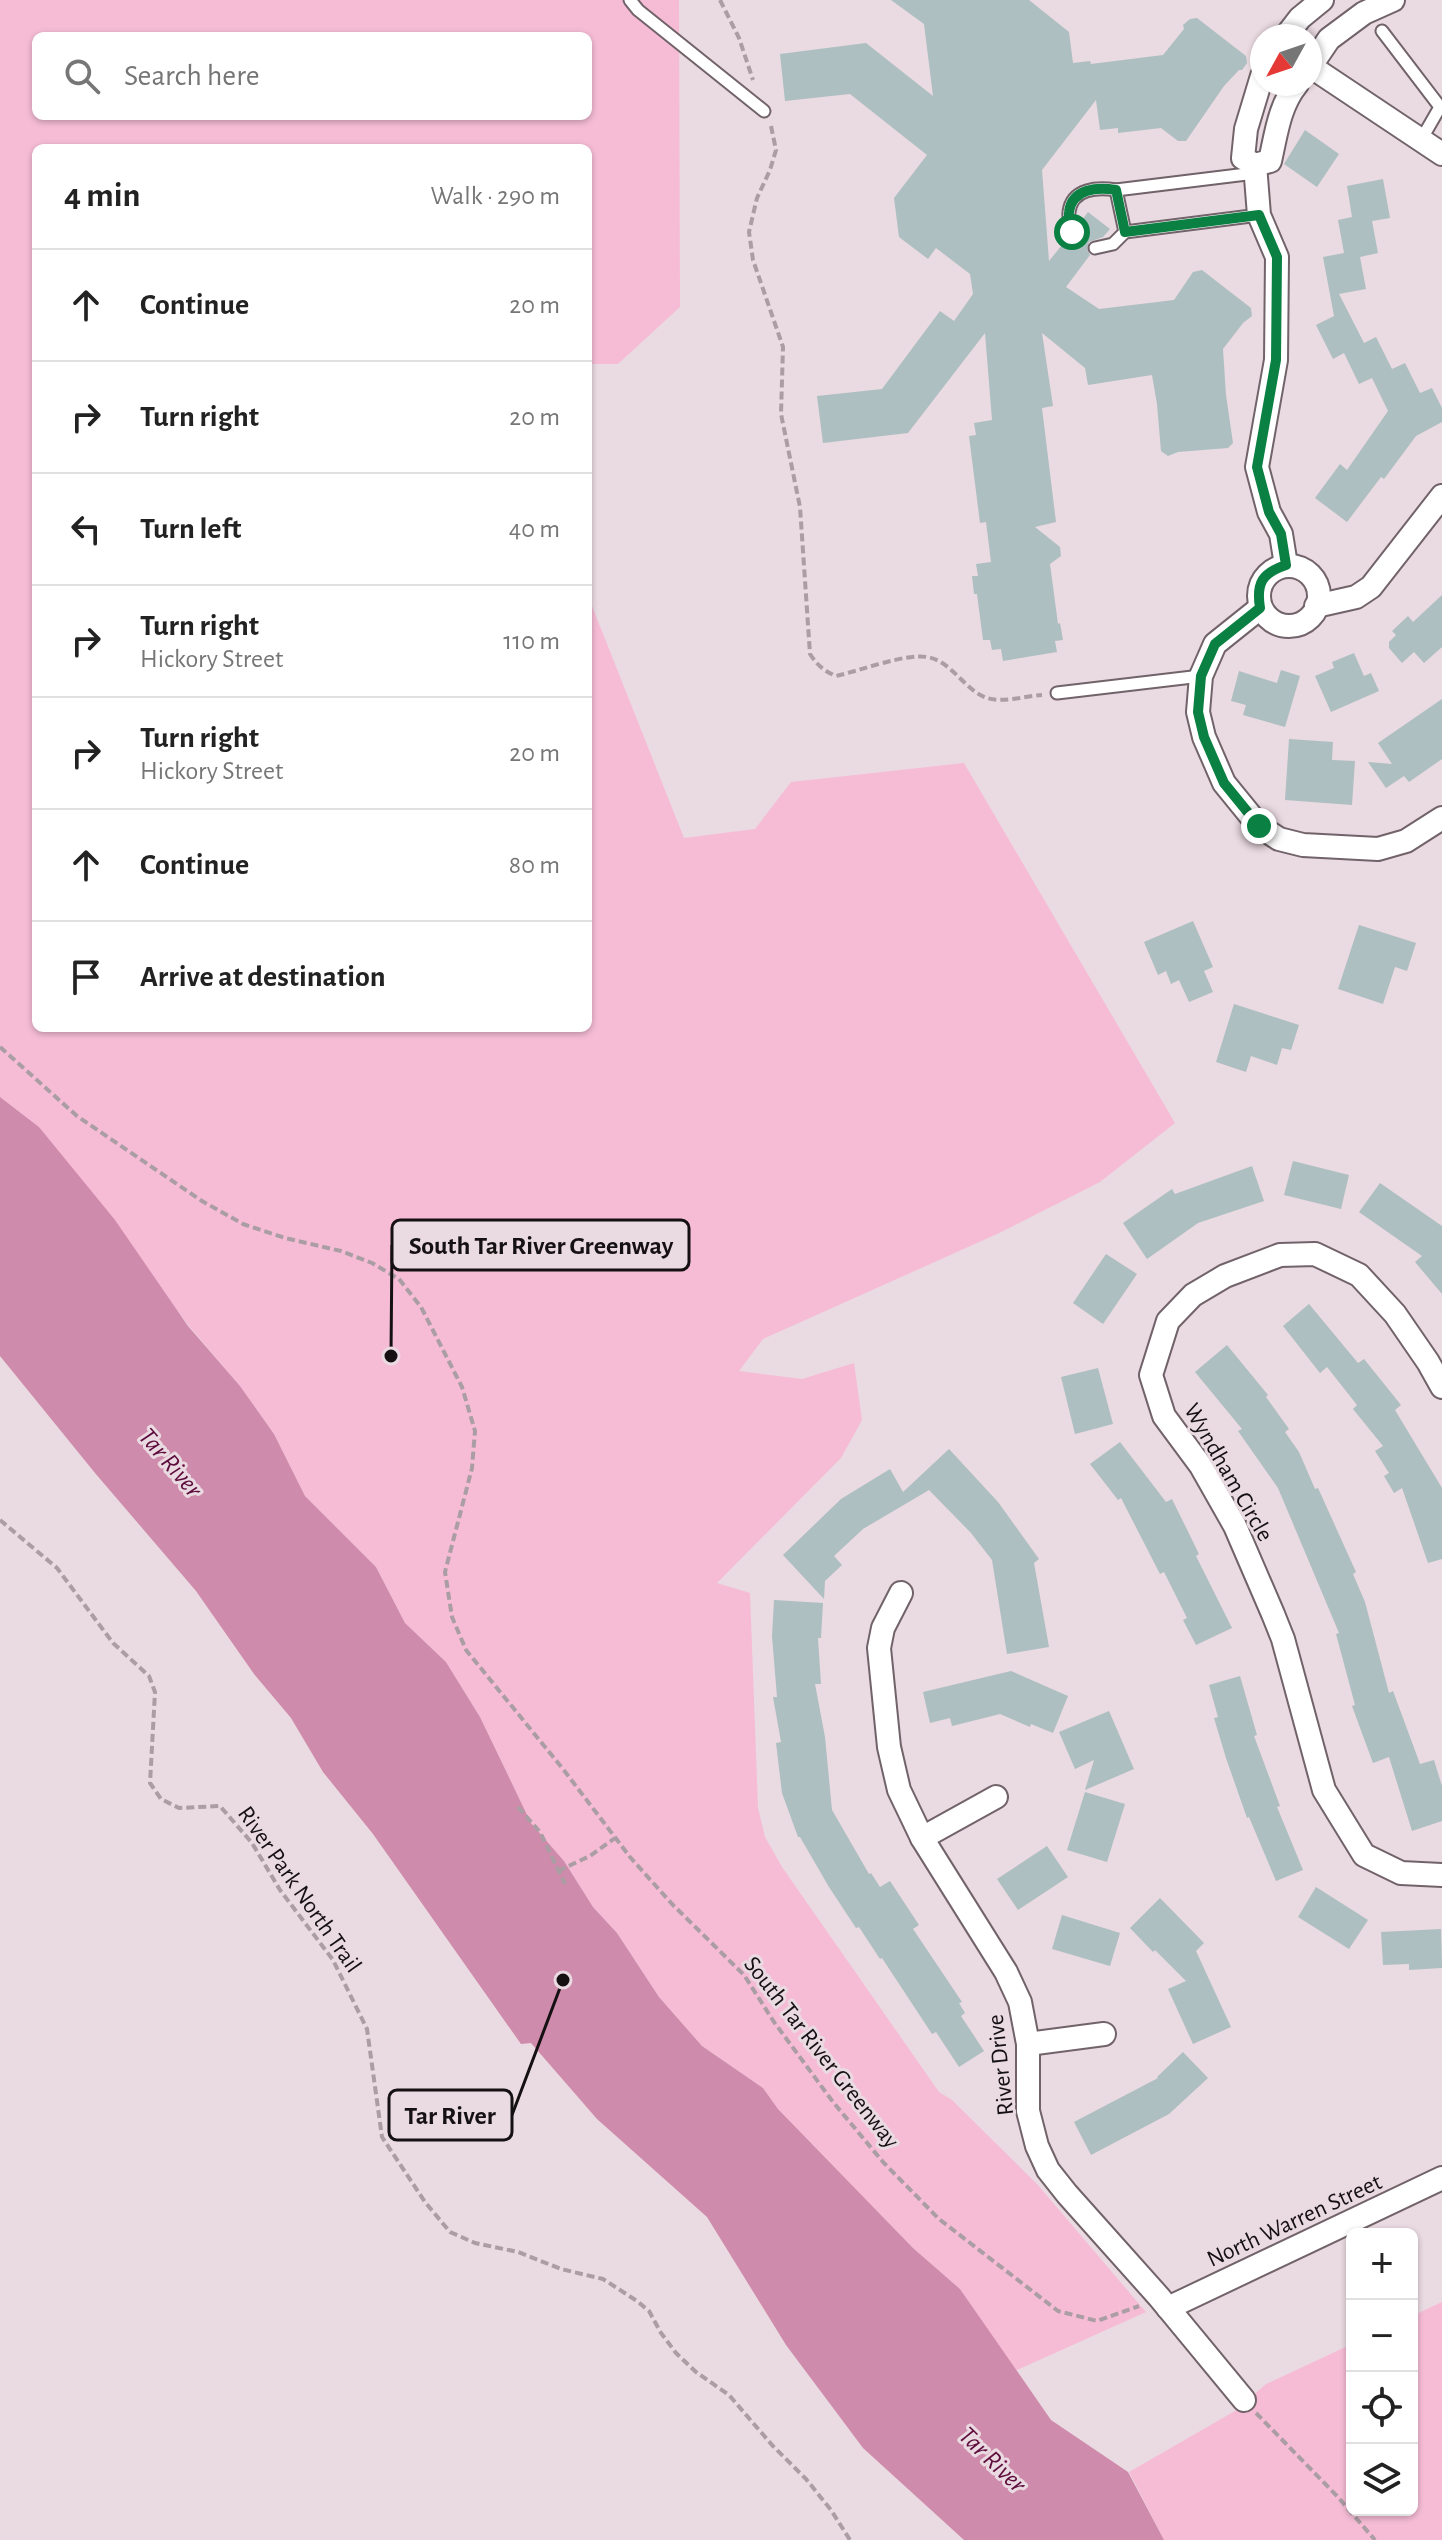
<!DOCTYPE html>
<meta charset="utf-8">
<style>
body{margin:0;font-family:"Alegreya Sans",sans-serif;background:#f6f6f6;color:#222}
.controls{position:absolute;right:24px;bottom:24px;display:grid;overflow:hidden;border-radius:12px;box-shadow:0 2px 6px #0004}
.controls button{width:72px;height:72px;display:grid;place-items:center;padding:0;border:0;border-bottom:2px solid #e0e0e0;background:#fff;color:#222;font:40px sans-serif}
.compass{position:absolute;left:1250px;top:24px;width:72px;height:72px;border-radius:50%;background:#fff;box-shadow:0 2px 6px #0004;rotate:230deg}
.stop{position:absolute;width:24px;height:24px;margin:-18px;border:6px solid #0b8043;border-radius:50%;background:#fff}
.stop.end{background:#0b8043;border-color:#fff;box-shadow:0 2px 8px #0008}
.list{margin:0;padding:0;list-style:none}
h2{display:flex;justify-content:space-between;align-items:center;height:104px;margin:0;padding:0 32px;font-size:34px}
h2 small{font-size:26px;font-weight:400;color:#767676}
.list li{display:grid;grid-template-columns:52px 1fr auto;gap:24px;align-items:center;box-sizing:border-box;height:112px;padding:0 32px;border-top:2px solid #e0e0e0}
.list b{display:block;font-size:30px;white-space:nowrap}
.list p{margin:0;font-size:26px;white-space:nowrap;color:#767676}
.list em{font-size:26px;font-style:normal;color:#767676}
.icon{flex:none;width:44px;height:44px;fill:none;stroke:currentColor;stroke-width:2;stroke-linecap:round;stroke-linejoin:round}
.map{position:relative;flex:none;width:1442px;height:2540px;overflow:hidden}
.search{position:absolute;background:#fff;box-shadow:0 2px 6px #0004;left:32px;top:32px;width:560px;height:88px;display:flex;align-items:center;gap:20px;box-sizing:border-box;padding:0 28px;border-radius:12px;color:#767676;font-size:30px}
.panel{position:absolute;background:#fff;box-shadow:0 2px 6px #0004;left:32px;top:144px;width:560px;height:888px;border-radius:12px}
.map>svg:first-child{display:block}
.green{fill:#f6bcd6;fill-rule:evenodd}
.water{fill:#cf8bab}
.building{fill:#adbfc1}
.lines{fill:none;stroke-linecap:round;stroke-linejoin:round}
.lane-casing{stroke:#716369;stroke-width:15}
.street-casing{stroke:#716369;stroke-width:26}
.path{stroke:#aa9da3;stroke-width:4;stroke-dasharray:8 4;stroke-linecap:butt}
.lane{stroke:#fff;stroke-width:11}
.street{stroke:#fff;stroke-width:22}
.route{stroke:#0b8043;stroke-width:10}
.labels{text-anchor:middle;stroke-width:6;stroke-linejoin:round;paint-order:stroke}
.street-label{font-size:24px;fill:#151012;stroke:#eadae1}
.water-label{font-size:26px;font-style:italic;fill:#5d0c3c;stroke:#eadae1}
.leader{fill:none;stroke:#151012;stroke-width:3}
.callout-dot{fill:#151012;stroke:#eadae1;stroke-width:3}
.callout{fill:#eadae1;stroke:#151012;stroke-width:3}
.callout-label{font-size:26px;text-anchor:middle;font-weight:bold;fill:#151012}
</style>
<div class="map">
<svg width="1442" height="2540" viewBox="0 0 1442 2540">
<rect width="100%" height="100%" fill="#eadae1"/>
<!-- green -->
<g class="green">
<path d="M0 0H679L680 307 618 364H588V148H36V1028H588V596L684 838 755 829 791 782 964 763 1175 1123 1100 1182 997 1234 763 1339 739 1371 802 1379 854 1363 862 1420 841 1458 717 1583 750 1593 758 1808 765 1837 782 1867 939 2092 952 2100 1037 2184 1146 2312 1015 2371 960 2289 913 2248 778 2109 763 2088 702 2046 659 1997 617 1933 593 1907 564 1861 531 1823 480 1717 446 1662 405 1623 376 1567 305 1496 274 1434 240 1386 189 1326 39 1127 0 1097ZM36 36H588V116H36Z"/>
<path d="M1442 2302V2540H1164L1129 2472 1235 2411 1266 2384 1352 2344V2510H1412V2316Z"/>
</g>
<!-- water -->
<path class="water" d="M0 1097 39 1127 115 1220 188 1326 240 1386 274 1434 305 1496 376 1567 405 1623 446 1662 480 1717 531 1823 564 1861 593 1907 617 1933 659 1997 702 2046 763 2088 778 2109 913 2248 960 2289 1051 2420 1128 2472 1164 2540H964L863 2448 786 2345 707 2217 597 2119 531 2043 521 2044 373 1834 323 1772 291 1718 254 1674 196 1591 95 1473 0 1356Z"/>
<!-- building -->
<g class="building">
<path d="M891 0H1029L1069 32 1073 63 1090 61 1091 64 1163 55 1184 29 1183 25 1190 19 1197 18 1246 56 1247 63 1242 70H1239L1224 86 1186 141H1178L1161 128 1118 133V128L1100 130 1096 100 1042 170 1049 261 1067 239 1073 240 1078 238 1080 231 1079 224 1088 212 1110 229 1103 237 1089 242 1087 249 1090 255 1066 287 1099 309 1174 300 1193 272 1202 270 1251 308 1252 316 1243 323 1223 349 1226 395 1233 443 1228 448 1178 452 1168 456 1161 451 1157 404 1152 375 1088 385 1085 368 1042 333 1053 406 1042 408 1056 522 1035 527 1060 547 1061 556 1050 564 1058 624 1060 623 1063 640 1055 641 1057 652 1003 661 1001 649 992 650 990 640H983L977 594H974L972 576H978L976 564 991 562 986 522 980 523 969 436 976 435 974 423 992 420 985 333 908 433 823 443 817 396 882 389 940 311 954 321 973 294 970 274 936 248 928 259 899 237 894 198 927 155 850 94 785 101 780 54 866 43 933 96 924 24Z"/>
<path d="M1305 130 1339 154 1317 187 1284 164Z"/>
<path d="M1383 179 1390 218 1372 221 1378 253 1360 257 1366 289 1339 294 1364 343 1376 337 1392 369 1405 363 1420 393 1432 388 1442 408V422L1416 436 1384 479 1381 477 1347 522 1315 498 1340 464 1347 470 1388 411 1372 378 1359 384 1344 353 1333 359 1316 325 1334 316 1323 257 1344 253 1338 220 1352 217 1347 186Z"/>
<path d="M1442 595V647L1424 663 1414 652 1402 663 1389 648V642L1396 635 1392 631 1408 616 1413 622Z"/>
<path d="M1354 653 1364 676 1371 673 1379 691 1331 712 1315 676 1334 668 1332 662Z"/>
<path d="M1281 670 1300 676 1285 727 1243 715 1246 705 1231 701 1239 671 1277 683Z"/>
<path d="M1442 699V759L1409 782 1404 776 1386 788 1368 762 1392 764 1378 743Z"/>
<path d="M1289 739 1333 742 1332 760 1355 761 1352 805 1285 800Z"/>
<path d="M1193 921 1213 967 1204 971 1213 992 1189 1002 1179 980 1171 984 1166 971 1158 975 1144 942Z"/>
<path d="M1359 925 1416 943 1407 971 1395 967 1383 1004 1338 989Z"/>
<path d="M1234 1004 1299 1025 1291 1050 1282 1048 1277 1065 1251 1056 1246 1072 1216 1062Z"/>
<path d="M1293 1161 1349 1175 1341 1209 1284 1195Z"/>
<path d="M1252 1166 1264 1201 1198 1223 1147 1259 1123 1223 1172 1189 1175 1194Z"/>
<path d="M1380 1183 1442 1226V1294L1415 1262 1422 1256 1359 1212Z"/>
<path d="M1106 1254 1137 1274 1103 1324 1073 1303Z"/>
<path d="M1309 1304 1358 1363 1364 1359 1401 1405 1395 1410 1442 1488V1559L1428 1563 1402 1488 1394 1493 1384 1476 1389 1473 1375 1451 1383 1446 1353 1409 1357 1405 1327 1367 1320 1373 1283 1326Z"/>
<path d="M1227 1345 1268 1395 1266 1397 1289 1429 1285 1432 1299 1452 1315 1489 1318 1488 1356 1572 1353 1574 1365 1602 1389 1693 1393 1691 1420 1764 1434 1760 1442 1786V1821L1412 1831 1389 1757 1373 1763 1352 1706 1355 1705 1336 1634 1339 1633 1278 1488 1238 1431 1242 1429 1195 1372Z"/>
<path d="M1098 1368 1113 1424 1075 1434 1061 1377Z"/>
<path d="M1120 1442 1166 1502 1172 1499 1199 1554 1196 1556 1232 1628 1196 1645 1183 1620 1187 1618 1164 1572 1160 1574 1121 1498 1118 1500 1090 1464Z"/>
<path d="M949 1449 998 1502 1039 1559 1034 1563 1049 1647 1007 1654 992 1560 971 1533 929 1490 863 1529 834 1556 842 1565 825 1581 824 1599 783 1555 841 1499 890 1469 903 1492Z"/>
<path d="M774 1600 823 1603 821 1638H818L821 1684H815L825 1737 832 1810 869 1874 871 1873 880 1887 890 1881 919 1925 913 1929 962 2002 959 2003 965 2013 961 2016 984 2051 959 2067 936 2032 932 2034 882 1958 880 1959 859 1927 856 1928 829 1887 800 1837H798L782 1793 776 1743 781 1742 773 1697H777L772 1636Z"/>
<path d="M1011 1671 1068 1696 1053 1733 1031 1724 1030 1727 1000 1714 952 1726 950 1718 930 1723 923 1692Z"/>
<path d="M1240 1676 1257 1735 1254 1736 1280 1806 1277 1807 1303 1870 1276 1881 1249 1817 1247 1818 1226 1758 1214 1718 1218 1717 1209 1685Z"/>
<path d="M1109 1711 1134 1769 1085 1790 1094 1760 1075 1769 1059 1732Z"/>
<path d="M1085 1792 1125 1804 1107 1862 1067 1850Z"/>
<path d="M1047 1846 1068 1877 1018 1910 997 1879Z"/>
<path d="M1316 1887 1368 1920 1349 1949 1298 1917Z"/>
<path d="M1160 1898 1204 1943 1196 1951 1231 2027 1193 2044 1168 1989 1186 1981 1155 1950 1153 1952 1130 1928Z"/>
<path d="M1062 1915 1120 1933 1110 1966 1052 1949Z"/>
<path d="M1441 1929 1442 1968 1409 1970V1964L1383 1965 1381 1932Z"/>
<path d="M1183 2052 1208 2078 1169 2114 1091 2155 1074 2122 1158 2078 1157 2077Z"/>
</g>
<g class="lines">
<!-- lane casing -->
<g class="lane-casing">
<g id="lane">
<path d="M630 0 638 10 764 111"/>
<path d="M1382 31 1440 107 1421 140"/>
<path d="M1255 173 1116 190 1125 232 1259 215"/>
<path d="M1072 232C1071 227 1068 218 1069 212 1072 188 1098 187 1116 190"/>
<path d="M1095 248 1113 244 1125 232"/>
<path d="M1057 693 1201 676"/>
</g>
</g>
<!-- street casing -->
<g class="street-casing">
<g id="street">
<path d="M1286 36 1300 18 1322 0"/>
<path d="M1310 66 1442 154"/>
<path d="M1310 67 1329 39 1364 13 1393 0"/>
<path d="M1255 165 1259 215 1277 257 1276 360 1257 467 1269 512 1281 534 1286 565"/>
<path d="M1255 165 1270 161C1276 135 1279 106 1297 84"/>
<path d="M1255 165 1243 158 1246 129 1262 76"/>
<circle cx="1289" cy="596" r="30"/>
<path d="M1316 606 1356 597 1371 587 1442 496"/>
<path d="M1260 608 1215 644 1201 676 1198 712 1204 737 1224 783 1259 826 1279 839 1303 845 1378 849 1406 841 1442 818"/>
<path d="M1442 1387 1428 1362 1395 1314 1359 1275 1315 1254 1280 1255 1225 1276 1193 1295 1168 1321 1151 1375 1164 1416 1201 1466 1235 1526 1273 1614 1283 1639 1324 1790 1364 1855 1401 1873 1442 1875"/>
<path d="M901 1593 883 1628 879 1648 889 1747 899 1790 922 1838 1006 1972 1020 2002 1028 2044V2111L1037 2146 1048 2170 1067 2194 1159 2297 1244 2400"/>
<path d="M922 1838 996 1797"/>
<path d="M1028 2044 1104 2034"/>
<path d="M1168 2308 1442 2178"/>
</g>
</g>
<!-- path -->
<g class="path">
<path d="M720 0 739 38 753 80"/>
<path d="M771 126 776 150 770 170 757 198 749 232 753 260 783 347 781 414 800 507 810 654C817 665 824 671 836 676 859 671 906 653 927 657 952 661 964 690 987 698 1003 703 1026 696 1042 695"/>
<path d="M0 1047 77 1116 202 1201 243 1224 285 1238 341 1251 372 1263 399 1279 421 1307 462 1387 475 1431 472 1468 445 1572 452 1617 466 1650 563 1769 630 1857 672 1904 744 1975 774 2022 833 2102 883 2162 939 2219 1058 2311 1097 2321 1139 2306"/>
<path d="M0 1520 57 1568 113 1643 149 1676 155 1692 150 1783 161 1799 179 1808 220 1806 252 1843 280 1890 333 1960 367 2029 382 2137 425 2202 450 2232 475 2243 518 2252 561 2269 603 2279 637 2301 649 2311 661 2333 676 2353 696 2372 729 2395 772 2445 806 2479 831 2510 850 2540"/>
<path d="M518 1807 540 1832 565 1884"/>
<path d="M558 1871 590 1856 615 1838"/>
<path d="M1256 2413 1337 2496 1375 2540"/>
</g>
<!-- lane -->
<use href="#lane" class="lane"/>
<!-- street -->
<use href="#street" class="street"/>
</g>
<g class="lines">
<!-- route -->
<path class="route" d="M1072 232C1071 227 1068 218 1069 212 1072 188 1098 187 1116 190L1125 232 1259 215 1277 257 1276 360 1257 467 1269 512 1281 534 1286 565C1262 573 1256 583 1260 608L1215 644 1201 676 1198 712 1204 737 1224 783 1259 826"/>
</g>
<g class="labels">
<!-- street labels -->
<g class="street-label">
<text transform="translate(1229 1472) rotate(60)" y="8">Wyndham Circle</text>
<text transform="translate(300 1889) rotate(55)" y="8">River Park North Trail</text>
<text transform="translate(822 2052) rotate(52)" y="8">South Tar River Greenway</text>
<text transform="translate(1000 2065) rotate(-96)" y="8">River Drive</text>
<text transform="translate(1294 2220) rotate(-25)" y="8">North Warren Street</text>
</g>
<!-- water labels -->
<g class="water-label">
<text transform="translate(171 1462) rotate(49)" y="9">Tar River</text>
<text transform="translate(993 2459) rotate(44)" y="9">Tar River</text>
</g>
</g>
<!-- callouts -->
<path class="leader" d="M391 1356L392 1245M563 1980L512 2115"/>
<g class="callout-dot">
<circle cx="391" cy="1356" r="8"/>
<circle cx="563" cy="1980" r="8"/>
</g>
<g class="callout">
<rect x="392" y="1220" width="297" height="50" rx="8"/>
<rect x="389" y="2090" width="123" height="50" rx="8"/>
</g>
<g class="callout-label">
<text x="541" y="1254">South Tar River Greenway</text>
<text x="450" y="2124">Tar River</text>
</g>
</svg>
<div class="controls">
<button>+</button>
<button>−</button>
<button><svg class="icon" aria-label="locate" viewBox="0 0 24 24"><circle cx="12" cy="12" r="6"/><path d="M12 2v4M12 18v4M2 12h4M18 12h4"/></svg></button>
<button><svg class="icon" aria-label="layers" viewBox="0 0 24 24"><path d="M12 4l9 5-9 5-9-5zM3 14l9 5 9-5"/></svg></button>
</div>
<svg class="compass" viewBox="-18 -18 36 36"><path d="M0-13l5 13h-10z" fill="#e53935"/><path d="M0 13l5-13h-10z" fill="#767676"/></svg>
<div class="stop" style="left:1072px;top:232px"></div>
<div class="stop end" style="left:1259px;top:826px"></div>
<div class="search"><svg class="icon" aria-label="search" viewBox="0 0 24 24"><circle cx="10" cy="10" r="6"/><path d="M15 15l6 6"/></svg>Search here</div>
<section class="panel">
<h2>4 min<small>Walk · 290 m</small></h2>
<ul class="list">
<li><svg class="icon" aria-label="ahead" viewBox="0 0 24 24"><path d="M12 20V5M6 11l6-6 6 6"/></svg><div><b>Continue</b></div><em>20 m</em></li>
<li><svg class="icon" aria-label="right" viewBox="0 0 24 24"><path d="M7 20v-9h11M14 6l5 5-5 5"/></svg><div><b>Turn right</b></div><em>20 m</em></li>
<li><svg class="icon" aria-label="left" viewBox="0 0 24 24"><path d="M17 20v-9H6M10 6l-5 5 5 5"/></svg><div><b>Turn left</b></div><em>40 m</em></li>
<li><svg class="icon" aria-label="right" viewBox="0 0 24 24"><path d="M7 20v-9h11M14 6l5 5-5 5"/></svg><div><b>Turn right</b><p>Hickory Street</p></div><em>110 m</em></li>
<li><svg class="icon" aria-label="right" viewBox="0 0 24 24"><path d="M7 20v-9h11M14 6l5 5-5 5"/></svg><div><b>Turn right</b><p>Hickory Street</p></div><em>20 m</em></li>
<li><svg class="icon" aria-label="ahead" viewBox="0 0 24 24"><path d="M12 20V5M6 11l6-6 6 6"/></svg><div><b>Continue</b></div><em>80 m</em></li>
<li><svg class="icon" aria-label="arrive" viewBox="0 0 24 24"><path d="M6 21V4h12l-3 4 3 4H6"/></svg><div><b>Arrive at destination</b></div></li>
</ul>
</section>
</div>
